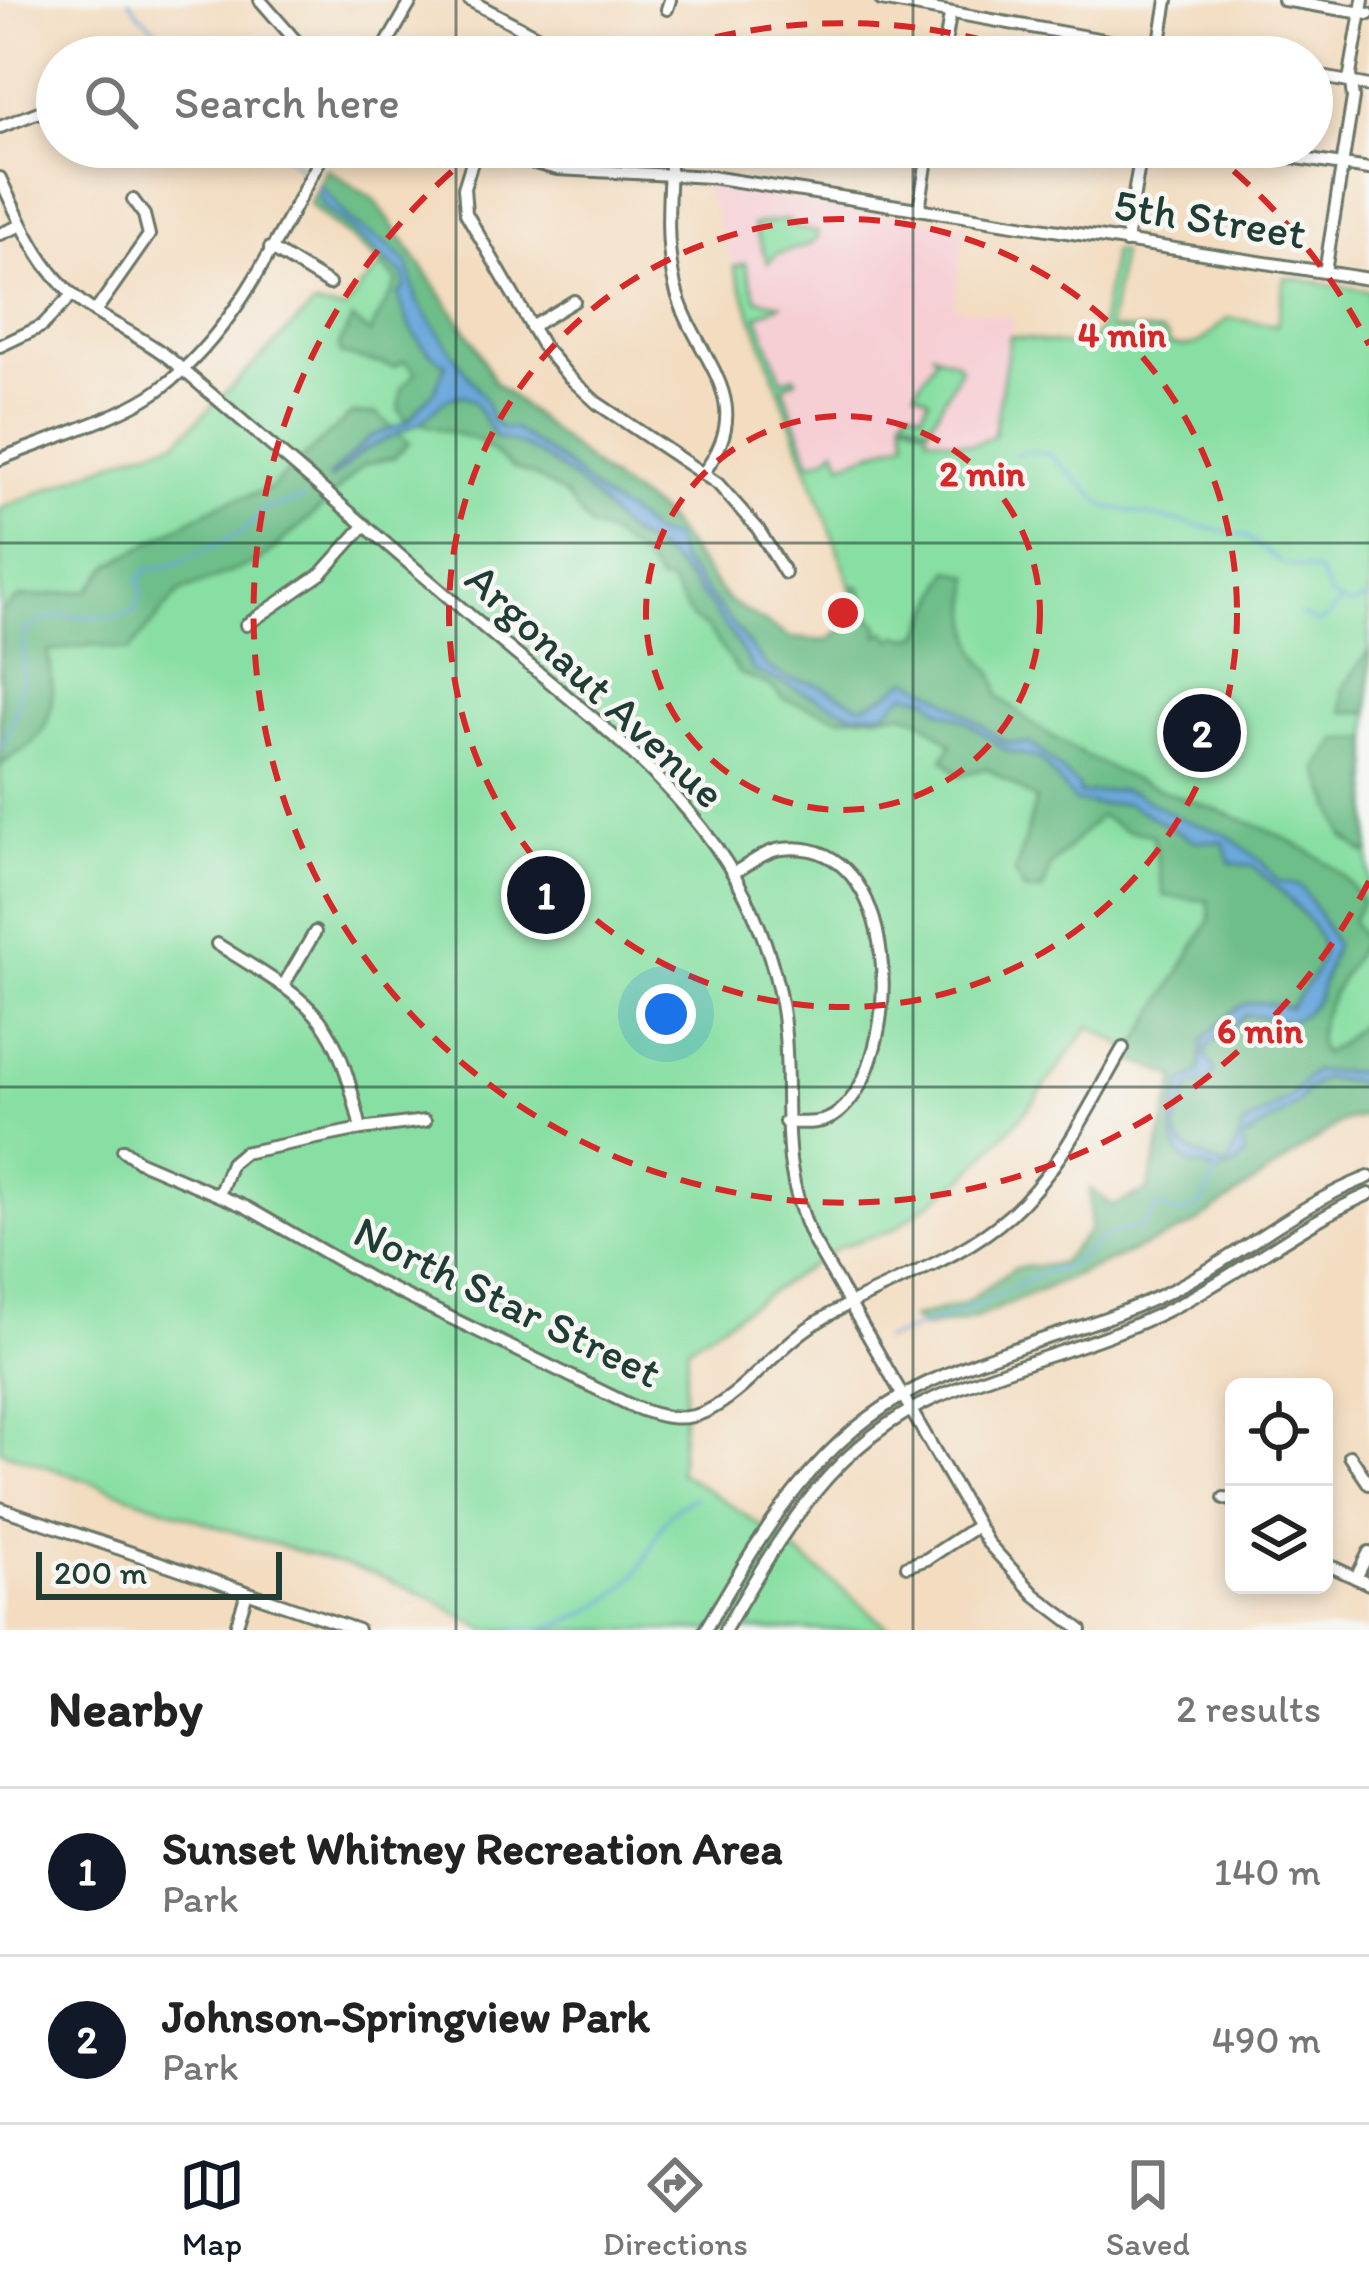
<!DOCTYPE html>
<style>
body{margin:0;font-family:Itim,sans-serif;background:#f6f6f6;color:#222}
.controls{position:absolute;right:36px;bottom:36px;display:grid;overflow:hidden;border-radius:18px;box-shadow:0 6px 18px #0003}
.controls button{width:108px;height:108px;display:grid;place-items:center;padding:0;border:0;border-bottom:3px solid #e0e0e0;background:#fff;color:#222;font:60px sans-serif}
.scale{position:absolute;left:36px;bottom:30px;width:246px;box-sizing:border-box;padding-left:12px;border:6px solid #1f3d34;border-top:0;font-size:33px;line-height:42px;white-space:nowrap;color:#1f3d34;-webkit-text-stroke:9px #f6f6f2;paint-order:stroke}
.you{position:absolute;left:666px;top:1014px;width:42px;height:42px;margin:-30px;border:9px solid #fff;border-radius:50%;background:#1a73e8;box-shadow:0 0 0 18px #1a73e833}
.badge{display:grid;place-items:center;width:78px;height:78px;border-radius:50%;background:#111827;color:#fff;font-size:39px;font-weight:700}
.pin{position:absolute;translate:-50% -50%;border:6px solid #fff;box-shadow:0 3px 12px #0006}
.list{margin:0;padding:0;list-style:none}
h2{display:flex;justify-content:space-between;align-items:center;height:156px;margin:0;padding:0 48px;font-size:51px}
h2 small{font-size:39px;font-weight:400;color:#767676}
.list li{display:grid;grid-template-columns:78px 1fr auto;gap:36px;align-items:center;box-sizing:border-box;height:168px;padding:0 48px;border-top:3px solid #e0e0e0}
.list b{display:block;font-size:45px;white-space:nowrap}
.list p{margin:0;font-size:39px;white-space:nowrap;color:#767676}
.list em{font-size:39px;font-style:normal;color:#767676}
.icon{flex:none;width:66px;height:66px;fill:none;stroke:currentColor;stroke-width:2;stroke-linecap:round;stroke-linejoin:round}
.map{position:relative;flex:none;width:1369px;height:1630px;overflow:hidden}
.search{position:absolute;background:#fff;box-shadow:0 6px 18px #0003;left:36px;right:36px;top:36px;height:132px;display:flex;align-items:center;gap:30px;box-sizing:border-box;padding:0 42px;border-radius:66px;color:#767676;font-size:45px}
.sheet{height:492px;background:#fff}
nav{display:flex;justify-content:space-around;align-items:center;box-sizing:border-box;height:168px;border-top:3px solid #e0e0e0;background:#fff;font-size:33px;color:#767676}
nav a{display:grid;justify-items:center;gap:6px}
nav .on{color:#111827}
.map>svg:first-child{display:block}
.built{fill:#f6cfd5}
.green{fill:#88dfa3;stroke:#548e6c;stroke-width:3}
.forest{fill:#6ebe89;stroke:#467e5e;stroke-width:3}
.water{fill:#6ba8dc;stroke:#457288;stroke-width:3}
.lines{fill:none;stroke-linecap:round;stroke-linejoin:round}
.stream{stroke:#6ba8dc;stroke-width:3}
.minor-casing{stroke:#697565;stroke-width:16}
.minor{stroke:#fff;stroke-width:10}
.grid{fill:none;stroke:#1f3d34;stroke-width:3;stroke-opacity:0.55}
.ring{fill:none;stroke:#d62828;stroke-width:6;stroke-dasharray:21 15}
.labels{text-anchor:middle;stroke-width:9;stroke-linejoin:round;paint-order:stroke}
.street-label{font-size:45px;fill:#1f3d34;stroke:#f6f6f2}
.centre{fill:#d62828;stroke:#f6f6f2;stroke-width:6}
.ring-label{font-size:36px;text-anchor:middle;font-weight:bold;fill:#d62828;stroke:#f6f6f2;stroke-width:9;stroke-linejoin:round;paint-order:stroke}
</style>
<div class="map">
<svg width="1369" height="1630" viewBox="0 0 1369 1630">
<rect width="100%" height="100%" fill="#f6f6f2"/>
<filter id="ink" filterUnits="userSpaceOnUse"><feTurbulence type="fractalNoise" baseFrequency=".00833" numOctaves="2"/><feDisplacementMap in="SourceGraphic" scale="24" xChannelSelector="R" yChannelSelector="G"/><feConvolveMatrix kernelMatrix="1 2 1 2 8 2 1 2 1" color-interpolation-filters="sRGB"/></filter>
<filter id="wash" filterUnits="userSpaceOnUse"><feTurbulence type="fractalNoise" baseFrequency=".004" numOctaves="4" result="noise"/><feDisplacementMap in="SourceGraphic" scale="48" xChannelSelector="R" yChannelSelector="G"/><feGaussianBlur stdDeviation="2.7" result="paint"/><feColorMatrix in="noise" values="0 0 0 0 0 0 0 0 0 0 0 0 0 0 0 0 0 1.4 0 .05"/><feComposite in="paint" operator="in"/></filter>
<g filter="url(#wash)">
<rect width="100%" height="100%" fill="#f3dcbf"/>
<!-- built -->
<path class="built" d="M704 185 966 227 953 307 1013 318 958 690 872 646Z"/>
<!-- green -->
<g class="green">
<path d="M787 219 798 229 818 232V237L809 245 777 254 768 263 753 225Z"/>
<path d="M405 243 475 343 494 382 602 473 662 514 727 600 765 634 958 690 950 570 920 635 892 640 886 633 879 636 860 588 851 586 734 267 745 263 757 299 781 304 758 316 782 380 795 376 797 380 783 386 811 463 826 457 836 448 842 463 907 440 903 418 927 430 928 436 973 445 994 436 1010 336 1085 348 1100 330 1113 251 1121 252 1109 329 1161 332 1168 337 1170 344C1201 353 1206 335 1228 318L1277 325 1285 277 1369 291V1115L1343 1121 1176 1076 1090 1026 1031 1105 966 1177 893 1230 839 1247 688 1346 679 1472C756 1518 823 1572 891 1630H486L433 1599 374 1574 218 1527 0 1450V509L133 454 177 441 313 306 346 310 360 288Z"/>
<path d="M933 353 957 362 961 368 929 427 904 415 908 407 922 413 929 398 915 391 936 358Z"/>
</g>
<!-- forest -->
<g class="forest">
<path d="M327 169 375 200 475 343 494 382 602 473 662 514 727 600 791 638 827 641C853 622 855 618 851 586L860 587 871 620 879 625 878 635 886 632 892 640 899 635 906 638 921 635 950 570 971 576C970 599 968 632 978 653 988 674 997 668 998 695 1031 728 1080 754 1122 774 1188 805 1330 836 1362 902L1352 921 1364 940C1351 965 1304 1029 1323 1053L1338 1045 1369 1016V1115L1343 1121 1192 1226 973 1319 923 1328 911 1318 964 1304 1014 1268 1059 1264 1090 1230V1189L1113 1206 1148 1190 1176 1077 1128 1059 1210 920 1209 901 1164 896 1153 835 1125 830 1100 816 1051 865 1043 890 1025 892 1015 873 1036 800 987 768 959 775 943 759 952 744 920 719 902 713 839 717 783 699 771 686 739 673 707 628 692 619 670 583 660 582 642 558 607 533 590 527 566 496 537 477 513 468 478 440 405 419 399 410 402 388 416 372 405 361 394 367 340 354 339 345 352 319 370 333 397 282C372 251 338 232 309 204Z"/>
<path d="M351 414H377L409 443 393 458 363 465 321 508 260 561 179 592 129 651 91 645 48 652C54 684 58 718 32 743 22 752 10 757 0 766V614L18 598 89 590 110 565 218 505 269 489Z"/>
<path d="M1369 650V712H1343L1342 689Z"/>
<path d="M1369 738V851L1365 854 1344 836 1318 768 1338 740Z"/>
</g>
<!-- water -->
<path class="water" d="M320 184 351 222 388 245 408 264 417 301 485 400 492 420 501 428 514 429 565 464 604 499 630 514 655 535 673 537 680 560 766 666 789 679 817 684 862 706 888 694 908 679 938 694 1005 742 1030 744 1040 751 1078 786 1080 794 1118 790 1134 793 1177 817 1226 834 1262 862 1278 881 1300 886C1314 905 1326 924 1335 945L1317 1000 1304 1014 1290 1021 1246 1015 1208 1046 1205 1056 1214 1067V1074L1206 1083 1190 1087C1183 1117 1158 1137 1199 1155 1209 1159 1216 1165 1227 1167L1244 1126 1290 1097 1313 1071 1369 1072V1084L1324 1078 1306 1091 1298 1104 1243 1140 1245 1155 1236 1166 1218 1174 1204 1167 1192 1166C1161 1144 1174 1115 1182 1083L1199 1073 1203 1039C1238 1010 1236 993 1289 1008 1299 996 1316 974 1321 958 1331 930 1272 884 1254 867L1231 863 1223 842 1195 841 1126 803 1099 805 1075 802 1040 759 1007 751 964 720 939 710 928 698 905 694 885 712 853 714 753 670C740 644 692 579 668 559 655 549 624 533 615 522 592 491 535 442 495 438L475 403 463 395 445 400 423 421 363 451 331 479 328 477 370 437 407 422 435 390 446 364C418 349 407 324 398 294L405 288 404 276 323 205 317 189Z"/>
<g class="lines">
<!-- stream -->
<g class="stream">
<path d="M129 0 139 14 186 57"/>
<path d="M279 147 302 171"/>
<path d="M1015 454 1032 451 1049 454 1105 506 1246 536 1284 565"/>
<path d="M1288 565 1319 572 1330 596 1351 606 1369 598"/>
<path d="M1302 615 1316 623 1327 618 1342 601"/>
<path d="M0 748C21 713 24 674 24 634 54 601 98 626 134 612L142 593 139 581 146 570 173 565 229 539 245 530 264 509 303 499"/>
<path d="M884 1340 977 1306 1044 1272 1065 1268 1109 1234 1142 1227 1158 1207 1182 1214 1202 1204 1217 1172"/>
<path d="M514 1629 530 1630"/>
<path d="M531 1630C570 1626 624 1598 643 1563 658 1535 662 1511 694 1498"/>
</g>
</g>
</g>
<g filter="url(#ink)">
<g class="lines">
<!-- minor casing -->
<g class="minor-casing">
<g id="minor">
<path d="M260 0 310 57"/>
<path d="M469 0 546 41 574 46"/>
<path d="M881 0 1198 57"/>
<path d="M1283 0 1369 14"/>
<path d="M667 9 670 0"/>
<path d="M1158 54 1167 0"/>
<path d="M379 57 412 0"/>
<path d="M943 57 950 15"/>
<path d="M1312 75 1369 86"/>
<path d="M0 127 57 105"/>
<path d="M472 147 557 169 711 177 1369 279"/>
<path d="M671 147C669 193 664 241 675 286 693 359 761 397 704 472"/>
<path d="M1224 147 1369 169"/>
<path d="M476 149 464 188 466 213 542 345 569 377 597 403 718 484 758 529 785 573"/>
<path d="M0 178C23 228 43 276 89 308 115 326 144 338 169 358 273 447 377 535 480 624 578 708 700 791 753 912 770 951 782 993 785 1035 791 1113 778 1164 813 1240L987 1542 1035 1595 1081 1630"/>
<path d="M919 209 929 147"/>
<path d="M0 234 22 225"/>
<path d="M1126 242 1142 147"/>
<path d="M270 248 329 284"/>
<path d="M1325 272 1353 98 1350 75 1363 0"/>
<path d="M95 312 149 235 144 215 133 200"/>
<path d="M531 327 574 301"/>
<path d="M0 346 42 326 72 295"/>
<path d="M0 459C44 441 125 416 160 389 238 331 281 229 327 147"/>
<path d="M246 625 322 573 365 525"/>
<path d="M733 873C749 865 764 851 782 849 903 833 906 1057 838 1113 824 1125 803 1123 785 1122"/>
<path d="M217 944C316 1006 334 1010 361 1129"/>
<path d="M283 986 315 932"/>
<path d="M123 1150 140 1162 246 1207 371 1279 634 1407C657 1416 681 1423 705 1412 745 1394 774 1350 811 1326 875 1284 953 1266 1010 1215 1060 1171 1090 1104 1123 1048"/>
<path d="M219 1195 231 1163 243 1153 361 1129 425 1121"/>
<path d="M1350 1456 1369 1484"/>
<path d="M1224 1498 1234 1501"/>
<path d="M0 1508 358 1630"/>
<path d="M1324 1563 1369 1584"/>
<path d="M907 1566 927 1559 977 1526"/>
<path d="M1356 1578 1369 1552"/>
<path d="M235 1630 247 1593"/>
<path d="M705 1630C762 1534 814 1440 917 1388 995 1348 1084 1332 1164 1294 1235 1260 1295 1205 1369 1177"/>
<path d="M725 1630C780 1536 832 1443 937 1397 1013 1363 1096 1346 1170 1309 1239 1275 1298 1225 1369 1194"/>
</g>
</g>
<!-- minor -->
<use href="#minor" class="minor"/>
</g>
</g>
<!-- grid -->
<path class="grid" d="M456 0V57M913 0V57M456 147V1630M913 147V1630M0 543H1369M0 1087H1369"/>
<!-- distance rings -->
<g class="ring">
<circle cx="843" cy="613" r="197"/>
<circle cx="843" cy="613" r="394"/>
<path d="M1369 881A590 590 0 1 1 480 148M646 57A590 590 0 0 1 1040 57M1206 148A590 590 0 0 1 1369 345"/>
</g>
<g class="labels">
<!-- street labels -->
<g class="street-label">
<text transform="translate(1210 218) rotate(9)" y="16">5th Street</text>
<text transform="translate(596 685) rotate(43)" y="16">Argonaut Avenue</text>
<text transform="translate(508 1301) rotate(26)" y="16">North Star Street</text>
</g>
</g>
<circle cx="843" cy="613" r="18" class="centre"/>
<g class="ring-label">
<text x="1122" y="347">4 min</text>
<text x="982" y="486">2 min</text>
<text x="1260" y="1043">6 min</text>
</g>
</svg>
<div class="controls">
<button><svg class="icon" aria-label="locate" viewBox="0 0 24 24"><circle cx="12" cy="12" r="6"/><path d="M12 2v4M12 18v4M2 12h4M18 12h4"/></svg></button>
<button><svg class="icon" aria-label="layers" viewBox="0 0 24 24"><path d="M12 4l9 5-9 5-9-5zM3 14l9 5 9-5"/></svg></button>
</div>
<div class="scale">200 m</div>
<div class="you"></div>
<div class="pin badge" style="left:546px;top:895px">1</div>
<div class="pin badge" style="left:1202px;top:733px">2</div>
<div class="search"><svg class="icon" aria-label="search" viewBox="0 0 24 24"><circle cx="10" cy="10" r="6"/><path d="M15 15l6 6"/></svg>Search here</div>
</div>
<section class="sheet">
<h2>Nearby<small>2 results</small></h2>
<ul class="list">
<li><span class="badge">1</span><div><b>Sunset Whitney Recreation Area</b><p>Park</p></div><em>140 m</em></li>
<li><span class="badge">2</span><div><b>Johnson-Springview Park</b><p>Park</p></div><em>490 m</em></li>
</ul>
</section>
<nav>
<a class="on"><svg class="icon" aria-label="map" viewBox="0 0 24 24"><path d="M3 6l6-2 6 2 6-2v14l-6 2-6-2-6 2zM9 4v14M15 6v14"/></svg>Map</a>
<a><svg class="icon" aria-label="directions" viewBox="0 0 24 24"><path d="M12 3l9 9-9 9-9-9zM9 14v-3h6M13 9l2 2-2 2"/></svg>Directions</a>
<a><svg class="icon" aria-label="saved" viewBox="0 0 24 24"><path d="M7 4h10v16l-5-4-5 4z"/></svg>Saved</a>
</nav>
